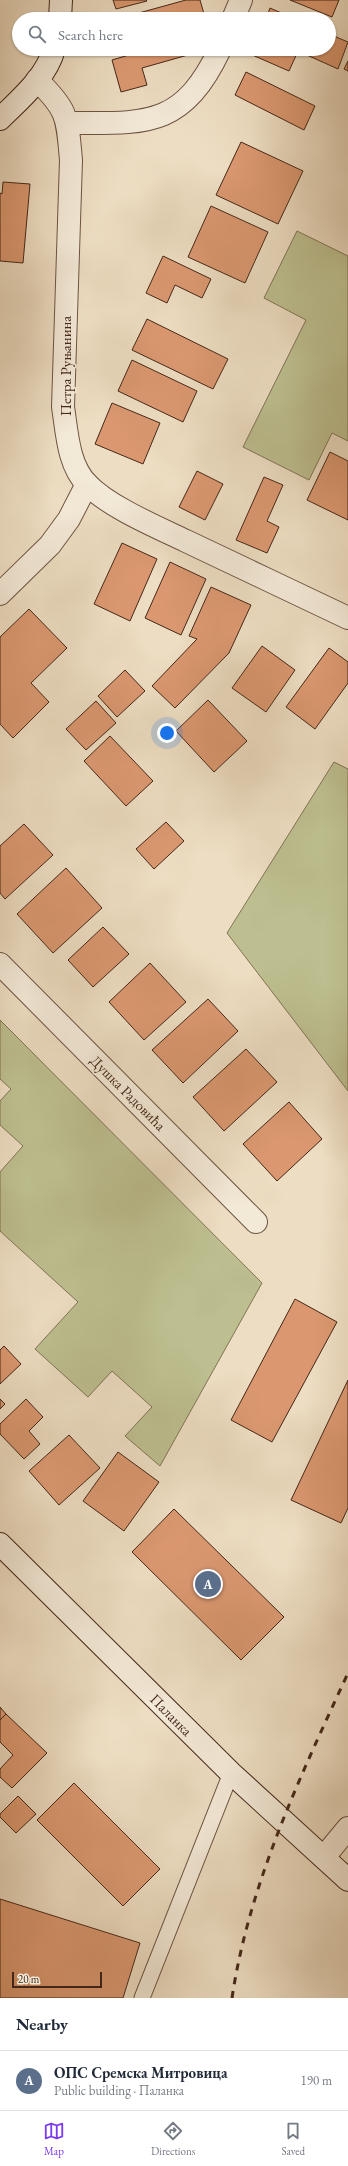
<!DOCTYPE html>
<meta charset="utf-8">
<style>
body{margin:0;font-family:"EB Garamond",serif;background:#f2f2f3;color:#1f2937}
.scale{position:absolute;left:12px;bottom:10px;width:90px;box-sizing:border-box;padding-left:4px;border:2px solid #442719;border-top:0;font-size:11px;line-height:14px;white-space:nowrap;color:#442719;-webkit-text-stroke:3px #f3e9d7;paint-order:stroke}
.you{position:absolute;left:167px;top:733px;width:14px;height:14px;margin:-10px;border:3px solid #fff;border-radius:50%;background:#1a73e8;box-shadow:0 0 0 6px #1a73e833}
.badge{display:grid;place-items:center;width:26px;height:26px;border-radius:50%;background:#7c3aed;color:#fff;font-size:13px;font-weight:700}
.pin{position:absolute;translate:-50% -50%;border:2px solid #fff;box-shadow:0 1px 4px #0006}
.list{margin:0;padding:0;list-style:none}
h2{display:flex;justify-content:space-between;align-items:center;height:52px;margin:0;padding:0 16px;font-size:17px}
h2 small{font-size:13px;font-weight:400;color:#747a83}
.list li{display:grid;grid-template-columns:26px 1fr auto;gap:12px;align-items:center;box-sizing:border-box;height:60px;padding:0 16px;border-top:1px solid #e0e1e3}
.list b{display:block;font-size:15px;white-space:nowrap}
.list p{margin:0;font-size:13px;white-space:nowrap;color:#747a83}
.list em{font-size:13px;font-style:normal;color:#747a83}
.icon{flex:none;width:22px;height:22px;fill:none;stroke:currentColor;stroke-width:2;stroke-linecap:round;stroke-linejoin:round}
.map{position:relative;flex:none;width:348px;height:1998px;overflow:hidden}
.search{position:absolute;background:#fff;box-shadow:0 1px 3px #0004;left:12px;right:12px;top:12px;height:44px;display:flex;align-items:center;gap:10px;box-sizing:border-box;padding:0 14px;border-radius:22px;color:#747a83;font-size:15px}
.sheet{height:112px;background:#fff}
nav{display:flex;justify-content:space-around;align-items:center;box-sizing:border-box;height:56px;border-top:1px solid #e0e1e3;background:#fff;font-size:11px;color:#747a83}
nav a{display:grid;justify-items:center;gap:2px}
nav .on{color:#7c3aed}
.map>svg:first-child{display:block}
.green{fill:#bdbf90;stroke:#807354}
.building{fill:#db9870;stroke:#442719}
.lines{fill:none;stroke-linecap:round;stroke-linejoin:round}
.lane-casing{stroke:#6e5443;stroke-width:17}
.street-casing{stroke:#6e5443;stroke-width:24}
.secondary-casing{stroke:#442719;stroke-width:24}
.lane{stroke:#f3e9d7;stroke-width:15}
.street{stroke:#f3e9d7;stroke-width:22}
.secondary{stroke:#f3e9d7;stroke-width:22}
.rail{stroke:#442719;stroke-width:3;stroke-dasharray:7 7;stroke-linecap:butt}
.labels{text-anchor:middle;stroke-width:3.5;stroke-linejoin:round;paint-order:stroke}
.street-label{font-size:15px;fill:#442719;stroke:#f3e9d7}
</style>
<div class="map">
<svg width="348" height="1998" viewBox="0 0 348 1998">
<rect width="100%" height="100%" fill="#edddc2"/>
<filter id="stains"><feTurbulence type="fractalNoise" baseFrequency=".005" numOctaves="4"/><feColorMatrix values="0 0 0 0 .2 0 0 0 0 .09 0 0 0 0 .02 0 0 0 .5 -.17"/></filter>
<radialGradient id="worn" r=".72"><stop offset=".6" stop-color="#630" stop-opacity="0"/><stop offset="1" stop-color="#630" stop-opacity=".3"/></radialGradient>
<!-- green -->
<g class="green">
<path d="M297 231 348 256V441L332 433 309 480 243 447 306 320 264 298Z"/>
<path d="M334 762 348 769V1091L227 933Z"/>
<path d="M0 1020 262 1283 160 1466 125 1436 152 1407 112 1371 88 1397 35 1349 78 1302 0 1231V1172L23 1146 0 1125V1101L11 1089 0 1079Z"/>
</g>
<!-- building -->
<g class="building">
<path d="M113 0H146L147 1 116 9Z"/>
<path d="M186 0H200L204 14 186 19H117Z"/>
<path d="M290 0H339L332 17Z"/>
<path d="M270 8 295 19H266Z"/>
<path d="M329 34 348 42 338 69 298 51 289 71 250 54 253 49H329Z"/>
<path d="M149 49H201L202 51 142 68 147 85 121 92 112 60Z"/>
<path d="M348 61V71L344 69Z"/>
<path d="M246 72 315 106 304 130 235 95Z"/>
<path d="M241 142 303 171 278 224 216 195Z"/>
<path d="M3 182 30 184 23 263 0 261V193L2 194Z"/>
<path d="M211 206 268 232 245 283 188 257Z"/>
<path d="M163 256 211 279 202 298 175 285 167 303 146 293Z"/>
<path d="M147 319 228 359 213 389 132 350Z"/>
<path d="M132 360 197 391 183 422 118 391Z"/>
<path d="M112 403 160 423 143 464 95 444Z"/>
<path d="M330 452 348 461V520L307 500Z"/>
<path d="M197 471 223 484 205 520 179 507Z"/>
<path d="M264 477 283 485 267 521 279 527 267 553 236 540Z"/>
<path d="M122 543 157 559 130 621 94 604Z"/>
<path d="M170 562 206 579 181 635 145 618Z"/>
<path d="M211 587 251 605 229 653 175 708 152 686 197 639 189 636Z"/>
<path d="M29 609 67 648 31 683 49 702 13 738 0 724V637Z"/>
<path d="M262 646 295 670 266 712 232 688Z"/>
<path d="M329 648 348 662V683L315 729 286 707Z"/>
<path d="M125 670 145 691 117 717 98 696Z"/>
<path d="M208 700 247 741 214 772 176 731Z"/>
<path d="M96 701 116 723 86 750 66 729Z"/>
<path d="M110 736 153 781 126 806 84 761Z"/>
<path d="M166 822 184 841 154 869 136 849Z"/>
<path d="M24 824 53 855 5 899 0 893V846Z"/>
<path d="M66 868 102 908 53 953 17 914Z"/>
<path d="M103 927 129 954 93 987 68 960Z"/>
<path d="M150 963 186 1002 144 1040 109 1002Z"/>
<path d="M208 999 238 1031 183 1083 152 1050Z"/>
<path d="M246 1049 277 1082 224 1131 193 1097Z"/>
<path d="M289 1102 322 1139 277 1181 243 1144Z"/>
<path d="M295 1299 337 1322 272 1442 231 1420Z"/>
<path d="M4 1346 21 1364 0 1384V1350Z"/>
<path d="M348 1380V1508L341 1523 291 1500Z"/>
<path d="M0 1399 5 1404 0 1409Z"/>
<path d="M26 1399 43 1417 29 1431 40 1444 24 1459 0 1434V1424Z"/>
<path d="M69 1435 100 1468 59 1505 29 1471Z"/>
<path d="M118 1452 159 1482 124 1531 83 1501Z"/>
<path d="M174 1509 284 1617 241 1660 132 1552Z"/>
<path d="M0 1707 6 1714 0 1720Z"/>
<path d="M6 1714 47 1753 12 1788 0 1777V1769L13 1755 0 1742V1720Z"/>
<path d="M74 1783 160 1869 123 1906 37 1820Z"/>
<path d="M18 1796 36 1814 16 1833 0 1817V1814Z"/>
<path d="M0 1899 140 1943 123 1998H0Z"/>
</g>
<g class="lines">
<!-- lane casing -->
<g class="lane-casing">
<path id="lane" d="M142 1998 231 1773"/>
</g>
<!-- street casing -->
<g class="street-casing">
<g id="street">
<path d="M233 19 241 0"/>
<path d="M37 80C69 111 67 118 71 160L63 407C67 432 68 465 87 484 109 507 157 527 186 541 240 567 294 592 348 618"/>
<path d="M67 123C146 123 182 129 220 49"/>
<path d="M0 594 50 545 69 519 87 484"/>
<path d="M0 964 256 1222"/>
<path d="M324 1857 348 1828"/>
</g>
</g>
<!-- secondary casing -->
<g class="secondary-casing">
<g id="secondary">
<path d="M60 19 61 0"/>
<path d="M0 119C20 99 46 78 54 49"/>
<path d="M0 1544 231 1773 348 1880"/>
</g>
</g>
<!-- lane -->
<use href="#lane" class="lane"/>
<!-- street -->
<use href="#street" class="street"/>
<!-- secondary -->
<use href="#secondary" class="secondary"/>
<!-- rail -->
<path class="rail" d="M232 1998C249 1884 300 1777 348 1673"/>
</g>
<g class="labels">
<!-- street labels -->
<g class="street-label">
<text transform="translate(66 366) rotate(-90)" y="5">Петра Руњанина</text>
<text transform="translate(128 1093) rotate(45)" y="5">Душка Радовића</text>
<text transform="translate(171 1715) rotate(45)" y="5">Паланка</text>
</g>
</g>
<rect width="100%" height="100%" filter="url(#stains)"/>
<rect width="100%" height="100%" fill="url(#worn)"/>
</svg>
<div class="scale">20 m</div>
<div class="you"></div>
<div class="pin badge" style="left:208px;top:1584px;background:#5c6f8a">A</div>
<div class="search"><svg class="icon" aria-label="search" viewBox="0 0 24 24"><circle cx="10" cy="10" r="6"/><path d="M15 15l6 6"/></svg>Search here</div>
</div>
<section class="sheet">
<h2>Nearby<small></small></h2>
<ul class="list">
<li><span class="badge" style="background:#5c6f8a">A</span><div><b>ОПС Сремска Митровица</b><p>Public building · Паланка</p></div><em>190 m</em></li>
</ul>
</section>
<nav>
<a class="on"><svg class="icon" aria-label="map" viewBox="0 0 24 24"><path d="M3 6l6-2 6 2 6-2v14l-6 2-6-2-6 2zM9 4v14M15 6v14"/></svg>Map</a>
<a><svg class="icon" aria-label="directions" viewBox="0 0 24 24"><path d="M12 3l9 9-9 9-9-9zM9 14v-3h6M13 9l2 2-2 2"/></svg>Directions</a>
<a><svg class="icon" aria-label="saved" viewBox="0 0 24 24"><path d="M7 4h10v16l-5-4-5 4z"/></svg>Saved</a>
</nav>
